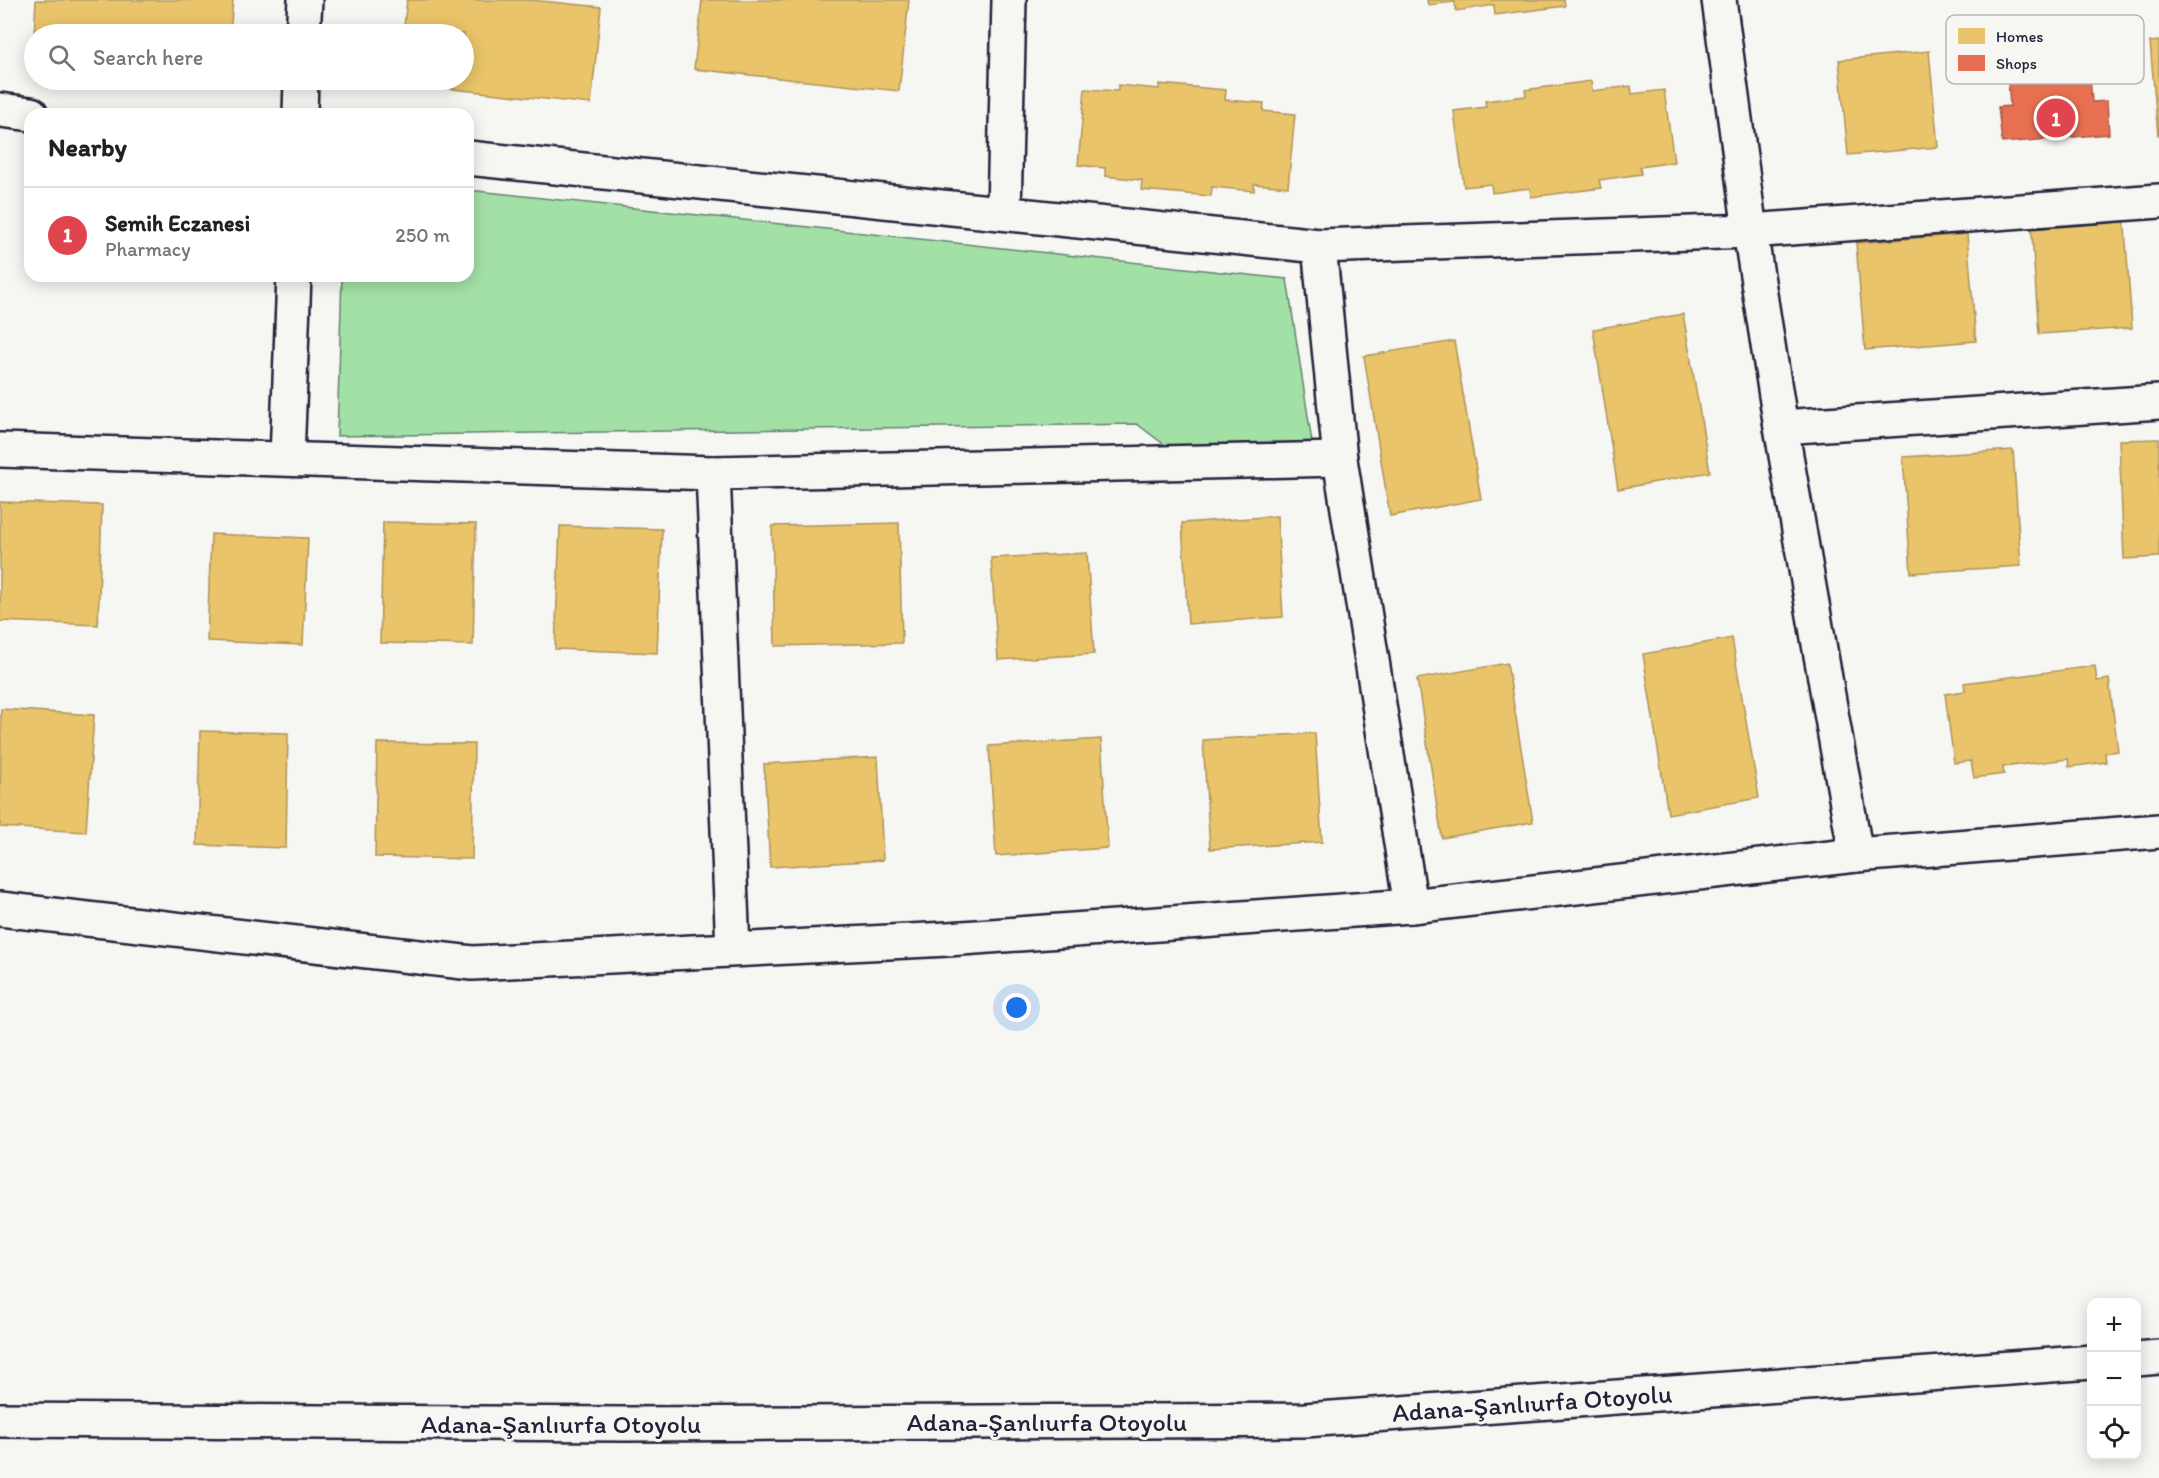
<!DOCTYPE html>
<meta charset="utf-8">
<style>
body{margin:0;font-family:Itim,sans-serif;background:#f6f6f6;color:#202124}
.controls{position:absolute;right:18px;bottom:18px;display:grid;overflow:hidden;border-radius:12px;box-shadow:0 3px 15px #0003}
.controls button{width:54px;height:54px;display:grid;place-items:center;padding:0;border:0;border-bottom:2px solid #e0e0e0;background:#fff;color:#202124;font:30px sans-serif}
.you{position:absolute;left:1017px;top:1008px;width:21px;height:21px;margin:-15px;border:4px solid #fff;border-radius:50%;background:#1a73e8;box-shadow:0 0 0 9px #1a73e833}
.badge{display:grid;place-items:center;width:39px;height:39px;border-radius:50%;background:#7c3aed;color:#fff;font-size:20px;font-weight:700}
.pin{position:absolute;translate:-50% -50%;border:3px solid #fff;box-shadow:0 2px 6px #0006}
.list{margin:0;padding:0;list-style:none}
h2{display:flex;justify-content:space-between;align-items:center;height:78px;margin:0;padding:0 24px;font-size:26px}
h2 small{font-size:20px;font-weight:400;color:#757577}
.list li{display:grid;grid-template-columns:39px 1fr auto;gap:18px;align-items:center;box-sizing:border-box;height:96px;padding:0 24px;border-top:2px solid #e0e0e0}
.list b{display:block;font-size:22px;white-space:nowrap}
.list p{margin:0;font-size:20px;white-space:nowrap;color:#757577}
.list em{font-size:20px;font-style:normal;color:#757577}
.icon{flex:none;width:33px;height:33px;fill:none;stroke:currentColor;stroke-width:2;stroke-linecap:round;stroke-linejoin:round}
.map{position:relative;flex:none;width:2159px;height:1478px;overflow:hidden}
.search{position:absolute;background:#fff;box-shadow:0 3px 15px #0003;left:24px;top:24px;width:450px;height:66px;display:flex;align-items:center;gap:15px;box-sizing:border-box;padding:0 21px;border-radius:33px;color:#757577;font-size:22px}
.panel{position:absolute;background:#fff;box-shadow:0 3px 15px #0003;left:24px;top:108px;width:450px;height:174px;border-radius:18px}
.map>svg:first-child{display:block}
.green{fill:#a3e0a6;stroke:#628170;stroke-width:1.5}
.homes{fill:#e9c46a;stroke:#ad935c;stroke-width:1.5}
.shops{fill:#e76f51;stroke:#ac584a;stroke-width:1.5}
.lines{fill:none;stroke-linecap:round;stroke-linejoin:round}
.minor-casing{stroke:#22223b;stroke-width:38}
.motorway-casing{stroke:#22223b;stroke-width:38}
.minor{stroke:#f6f6f2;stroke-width:33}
.motorway{stroke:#f6f6f2;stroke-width:33}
.labels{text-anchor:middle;stroke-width:6;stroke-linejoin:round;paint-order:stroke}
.street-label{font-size:26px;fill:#22223b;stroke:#f6f6f2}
.key{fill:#f6f6f2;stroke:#b6b6bb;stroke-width:1.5}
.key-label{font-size:16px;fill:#22223b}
</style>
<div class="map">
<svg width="2159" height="1478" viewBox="0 0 2159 1478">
<rect width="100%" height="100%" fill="#f6f6f2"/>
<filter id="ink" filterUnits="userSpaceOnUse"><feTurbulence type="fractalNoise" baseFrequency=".0167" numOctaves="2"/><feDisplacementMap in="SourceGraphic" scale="12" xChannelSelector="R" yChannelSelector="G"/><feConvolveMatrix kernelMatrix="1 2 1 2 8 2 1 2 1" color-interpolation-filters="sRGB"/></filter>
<g filter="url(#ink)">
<!-- green -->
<path class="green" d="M468 190 1287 279 1313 449 1174 452 1137 424 337 436 342 276H468Z"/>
<!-- homes -->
<g class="homes">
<path d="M36 0H233L230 34 34 36Z"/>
<path d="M407 0H531L601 7 591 104 398 83V80H464V34H403Z"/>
<path d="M702 0H909L899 91 694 69Z"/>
<path d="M1427 0H1564L1565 6 1495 15 1494 5 1456 11 1455 2 1428 5Z"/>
<path d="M2159 41V135H2158L2150 42Z"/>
<path d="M1929 51 1938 147 1848 155 1839 60Z"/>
<path d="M1591 81 1592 91 1631 86 1632 94 1664 90 1674 162 1640 167 1641 174 1599 180 1601 188 1531 197 1530 188 1492 193 1491 184 1464 187 1454 111 1486 107 1485 101 1526 96 1525 90Z"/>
<path d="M1159 84 1226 90 1225 100 1264 103 1263 111 1295 114 1288 187 1254 184V191L1212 187 1211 196 1141 190 1142 180 1105 176V168L1078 165 1085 89 1118 91V85L1159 89Z"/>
<path d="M2124 214 2132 328 2039 334 2031 221Z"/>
<path d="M1967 234 1976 341 1865 350 1856 243Z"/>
<path d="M1683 314 1710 472 1618 489 1593 329Z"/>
<path d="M1454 341 1481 499 1390 516 1364 356Z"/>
<path d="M2159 439V557L2124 559 2119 440Z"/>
<path d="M2013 450 2021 566 1911 573 1903 457Z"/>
<path d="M0 502 102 505 98 625 0 621Z"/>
<path d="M1277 516 1283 617 1188 624 1182 523Z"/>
<path d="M383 522 476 524 473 645 380 643Z"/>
<path d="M899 523 902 643 775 646 772 526Z"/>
<path d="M560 526 662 529 657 653 555 649Z"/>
<path d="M211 534 308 538 303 645 207 641Z"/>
<path d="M1087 553 1094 654 998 660 991 558Z"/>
<path d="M1732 638 1759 798 1668 814 1643 654Z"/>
<path d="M1507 663 1533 822 1442 838 1417 679Z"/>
<path d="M2095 666 2097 681 2109 679 2118 751 2105 753 2106 762 2069 767 2068 759 2003 767 2004 774 1974 778 1971 761 1954 763 1945 694 1965 691 1964 683Z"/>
<path d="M1 709 94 715 86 832 0 827Z"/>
<path d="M200 731 288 733 286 848 197 845Z"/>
<path d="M1315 733 1322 842 1210 849 1203 740Z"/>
<path d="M1101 739 1108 848 996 856 989 746Z"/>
<path d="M377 743 474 744 472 859 375 857Z"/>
<path d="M878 757 883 860 770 867 764 764Z"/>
</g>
<!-- shops -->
<path class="shops" d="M2100 24 2104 63 2089 64 2092 102 2107 101 2109 134 2002 143 1998 107 2010 106 2007 66 1995 67 1992 34Z"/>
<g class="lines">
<!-- minor casing -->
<g class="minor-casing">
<g id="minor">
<path d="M1719 0 1750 231 1781 427 1856 855"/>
<path d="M303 34 305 0"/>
<path d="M0 110 31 114"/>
<path d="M300 114 301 80"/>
<path d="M468 158 1319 246 1750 231 2159 201"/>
<path d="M1004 212 1009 0"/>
<path d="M1319 246 1340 459 1411 906"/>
<path d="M1781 427 2159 402"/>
<path d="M0 450 713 473 1340 459"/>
<path d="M287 458 294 276"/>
<path d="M713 473 733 949"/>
<path d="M0 909 472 963 948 939 1411 906 1856 855 2159 831"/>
</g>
</g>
<!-- motorway casing -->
<g class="motorway-casing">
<g id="motorway">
<path d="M2136 1359 2159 1357"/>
<path d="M0 1420 625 1424 1305 1420 2092 1362"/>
</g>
</g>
<!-- minor -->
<use href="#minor" class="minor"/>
<!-- motorway -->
<use href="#motorway" class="motorway"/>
</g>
</g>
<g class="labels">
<!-- street labels -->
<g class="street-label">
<text transform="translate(1532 1403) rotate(-4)" y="9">Adana-Şanlıurfa Otoyolu</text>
<text x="1047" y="1431">Adana-Şanlıurfa Otoyolu</text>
<text x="561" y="1433">Adana-Şanlıurfa Otoyolu</text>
</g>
</g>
<!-- legend -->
<rect x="1946" y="15" width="198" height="69" rx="9" class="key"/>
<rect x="1958" y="28" width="27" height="16" fill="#e9c46a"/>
<rect x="1958" y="55" width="27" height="16" fill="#e76f51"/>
<g class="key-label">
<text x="1996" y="42">Homes</text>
<text x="1996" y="69">Shops</text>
</g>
</svg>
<div class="controls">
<button>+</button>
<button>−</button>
<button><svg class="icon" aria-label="locate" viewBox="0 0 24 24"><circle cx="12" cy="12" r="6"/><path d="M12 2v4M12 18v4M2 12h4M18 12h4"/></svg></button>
</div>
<div class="you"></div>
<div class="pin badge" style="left:2056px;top:118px;background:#e0444e">1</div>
<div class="search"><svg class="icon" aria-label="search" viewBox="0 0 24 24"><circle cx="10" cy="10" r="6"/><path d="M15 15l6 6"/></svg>Search here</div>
<section class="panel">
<h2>Nearby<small></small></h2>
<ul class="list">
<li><span class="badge" style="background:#e0444e">1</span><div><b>Semih Eczanesi</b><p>Pharmacy</p></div><em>250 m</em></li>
</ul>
</section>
</div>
